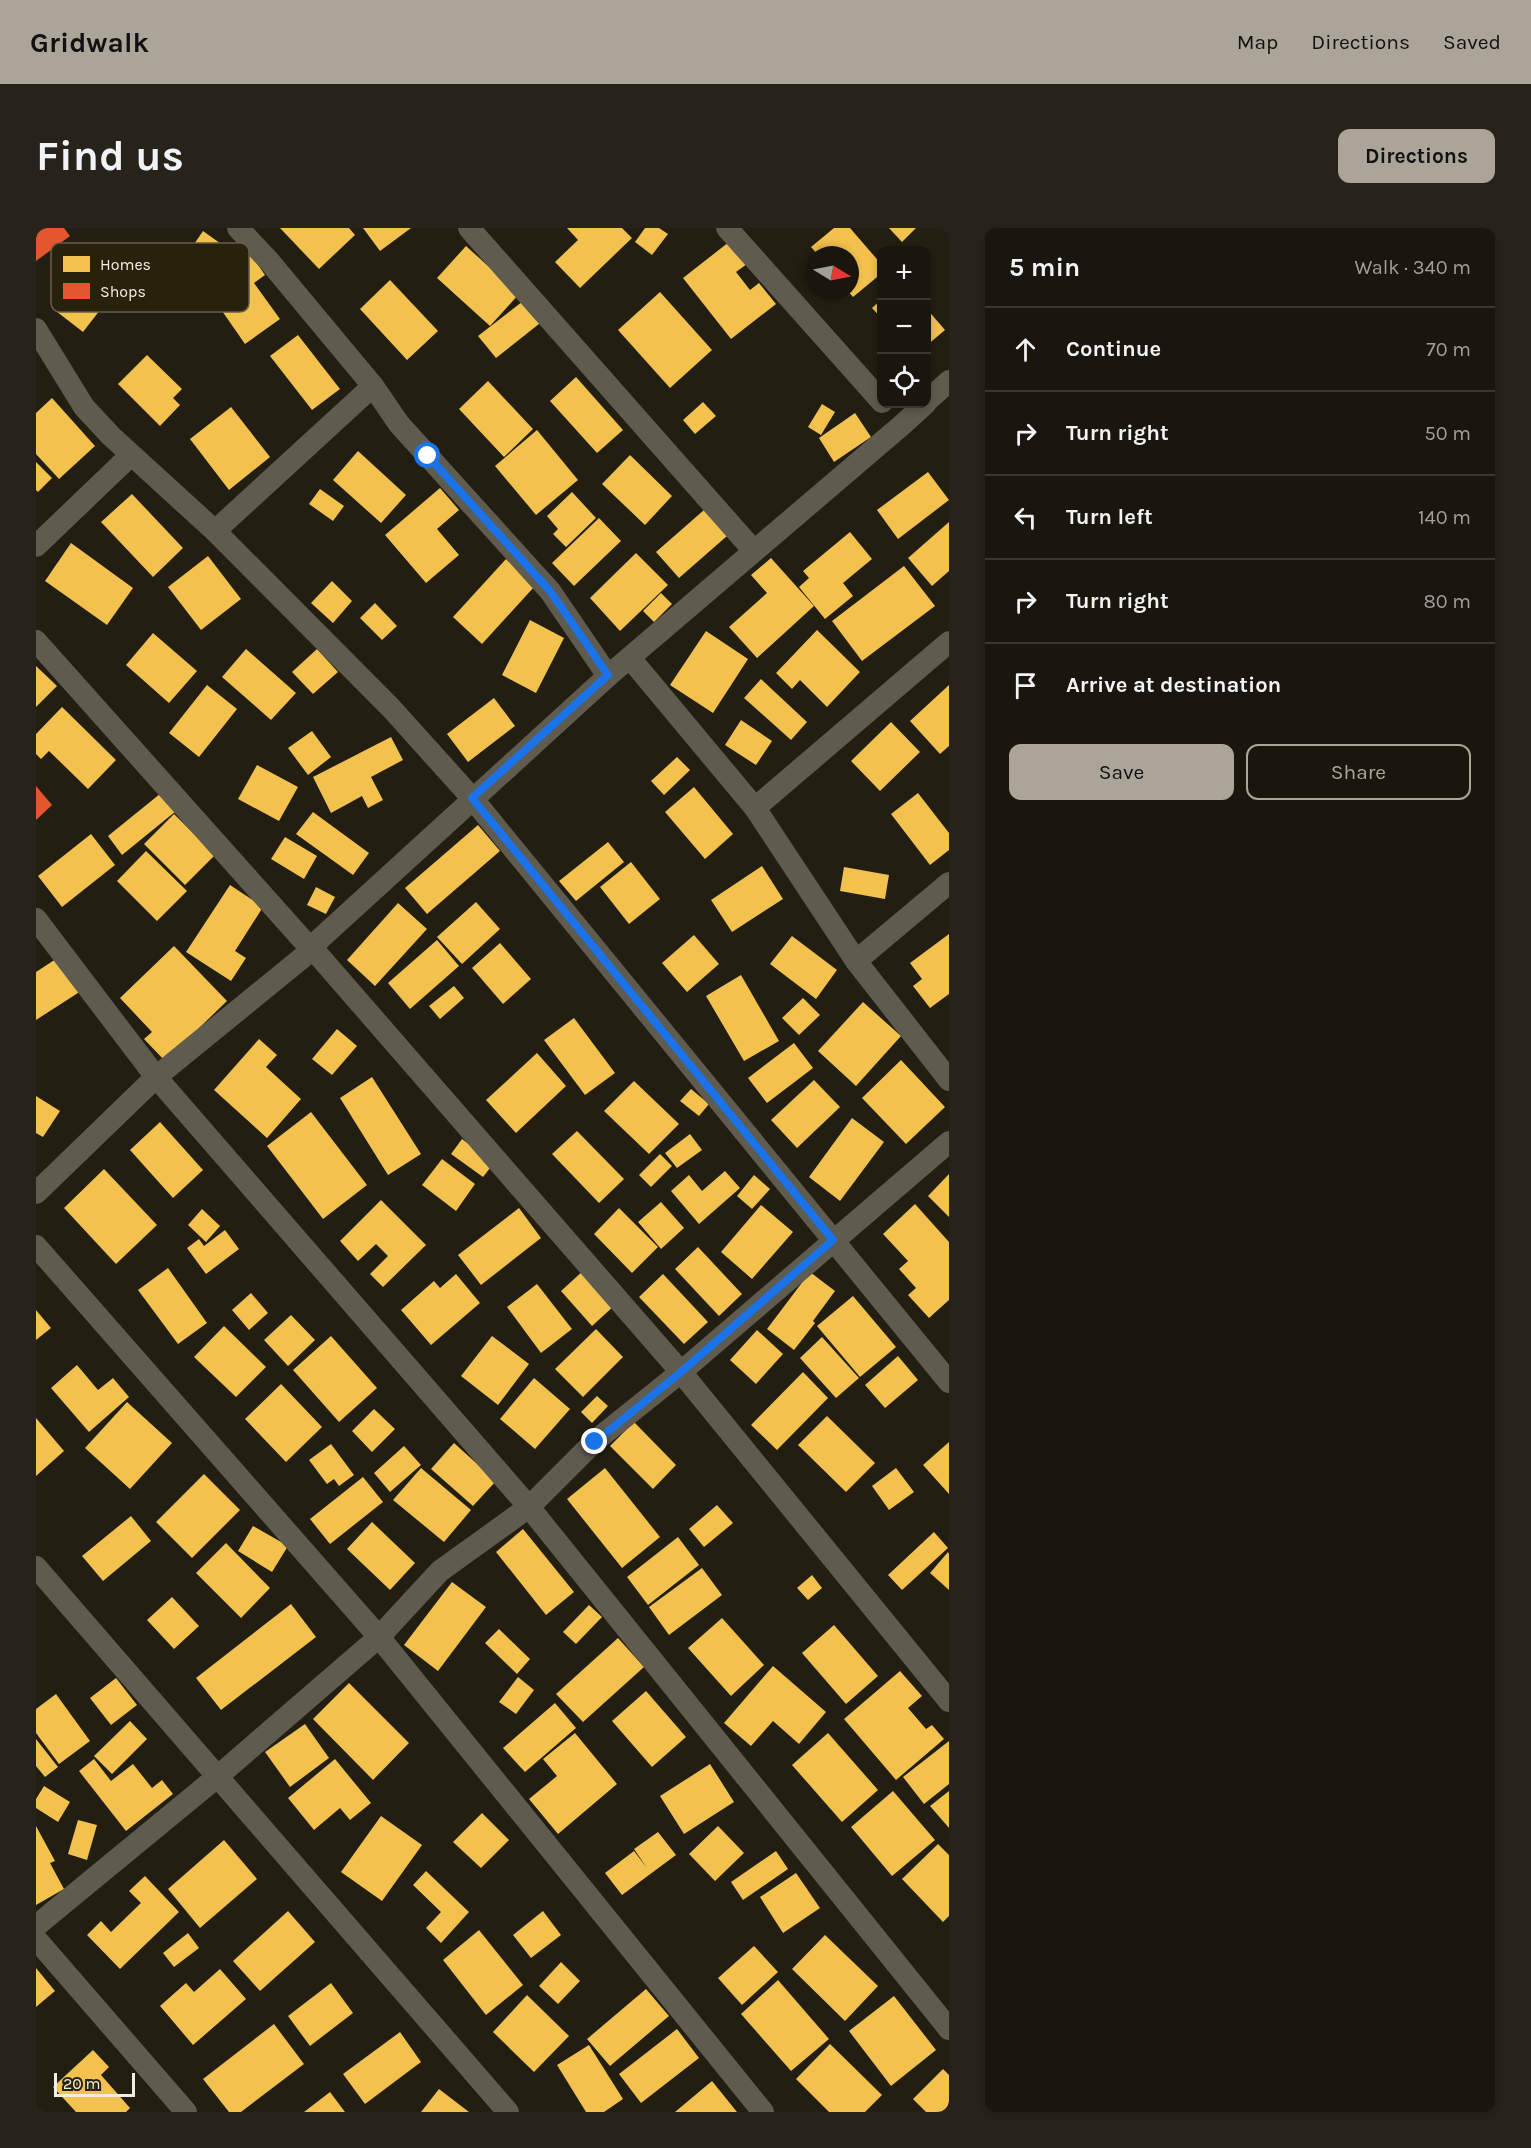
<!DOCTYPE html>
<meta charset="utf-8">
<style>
body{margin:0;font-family:Karla,sans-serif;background:#27231b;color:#f1f3f6}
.controls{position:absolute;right:18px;top:18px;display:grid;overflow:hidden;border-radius:12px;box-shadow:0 3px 9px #0003}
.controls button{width:54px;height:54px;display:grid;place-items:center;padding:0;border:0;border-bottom:2px solid #38352e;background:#1a160d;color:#f1f3f6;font:30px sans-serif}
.compass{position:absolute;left:769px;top:18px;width:54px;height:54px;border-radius:50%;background:#1a160d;box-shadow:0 3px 9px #0003;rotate:100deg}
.scale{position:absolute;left:18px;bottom:15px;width:81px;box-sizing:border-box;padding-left:6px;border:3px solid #f3eee0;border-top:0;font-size:16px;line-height:21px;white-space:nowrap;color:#f3eee0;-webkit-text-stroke:4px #28210b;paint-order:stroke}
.stop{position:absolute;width:18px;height:18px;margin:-14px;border:4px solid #1a73e8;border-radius:50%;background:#fff}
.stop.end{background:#1a73e8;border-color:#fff;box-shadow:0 2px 6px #0008}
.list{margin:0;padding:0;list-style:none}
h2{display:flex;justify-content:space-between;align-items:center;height:78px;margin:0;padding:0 24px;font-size:26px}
h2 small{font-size:20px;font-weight:400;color:#9f9f9d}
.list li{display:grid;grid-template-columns:39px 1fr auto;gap:18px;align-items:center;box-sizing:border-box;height:84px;padding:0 24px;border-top:2px solid #38352e}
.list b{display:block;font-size:22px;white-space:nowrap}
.list em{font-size:20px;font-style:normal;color:#9f9f9d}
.actions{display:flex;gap:12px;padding:18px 24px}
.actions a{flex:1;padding:14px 0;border:2px solid #aaa598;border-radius:12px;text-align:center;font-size:21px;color:#aaa598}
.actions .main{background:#aaa598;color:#111}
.icon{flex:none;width:33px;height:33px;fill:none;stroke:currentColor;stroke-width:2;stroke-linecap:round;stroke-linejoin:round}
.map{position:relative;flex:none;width:913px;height:1884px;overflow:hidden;border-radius:12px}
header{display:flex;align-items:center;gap:36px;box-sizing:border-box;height:84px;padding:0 30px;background:#aaa598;color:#111}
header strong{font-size:28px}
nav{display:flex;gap:33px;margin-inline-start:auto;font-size:21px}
.intro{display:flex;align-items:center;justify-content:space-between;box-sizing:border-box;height:144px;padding:0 36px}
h1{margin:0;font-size:42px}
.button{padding:15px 27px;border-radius:12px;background:#aaa598;color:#111;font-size:21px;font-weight:700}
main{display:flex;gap:36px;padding:0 36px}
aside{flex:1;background:#1a160d;border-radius:12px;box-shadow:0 3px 9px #0003}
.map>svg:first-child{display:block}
.homes{fill:#f2c14e}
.shops{fill:#e4572e}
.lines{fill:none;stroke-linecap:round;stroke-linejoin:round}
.street{stroke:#5f5b4e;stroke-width:22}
.route{stroke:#1a73e8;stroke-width:8}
.key{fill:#28210b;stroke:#655e4b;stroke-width:1.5}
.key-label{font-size:16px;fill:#f3eee0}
</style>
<header>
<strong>Gridwalk</strong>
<nav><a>Map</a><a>Directions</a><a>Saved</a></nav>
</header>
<div class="intro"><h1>Find us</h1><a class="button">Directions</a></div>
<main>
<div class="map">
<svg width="913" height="1884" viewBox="0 0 913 1884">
<rect width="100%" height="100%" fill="#221e11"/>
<!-- homes -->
<g class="homes">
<path d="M244 0H313L319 7 283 41Z"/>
<path d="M327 0H375L344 23Z"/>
<path d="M531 0H586L596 10 544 60 519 34 542 12Z"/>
<path d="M609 0H623L632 6 616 27 599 14Z"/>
<path d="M798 0H814L846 37V45L817 69 812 63H814V27H782L775 19Z"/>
<path d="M853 0H880L866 14Z"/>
<path d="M167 3 188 18 169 45 148 31Z"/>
<path d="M693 14 711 36 700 44 714 62 723 55 740 76 695 111 647 50Z"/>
<path d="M430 18 483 66 454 98 401 50Z"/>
<path d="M213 24 229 47 218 55 244 91 209 116 168 57Z"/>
<path d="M55 31 85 55 47 104 16 80Z"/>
<path d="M354 52 402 103 371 132 324 81Z"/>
<path d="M624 64 676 122 634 160 582 102Z"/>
<path d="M491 70 508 92 460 130 442 108Z"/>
<path d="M846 71V91L836 80Z"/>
<path d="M890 80 909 102 890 118Z"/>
<path d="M262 107 304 161 276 182 234 128Z"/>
<path d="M111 127 146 161 137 170 144 177 124 198 82 156Z"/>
<path d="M540 149 587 202 561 225 514 173Z"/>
<path d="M452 153 497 201 468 229 423 181Z"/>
<path d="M16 170 59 218 23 251 0 226V185Z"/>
<path d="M667 174 680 188 659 206 647 192Z"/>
<path d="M786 176 799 184 785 207 772 199Z"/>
<path d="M195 179 234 229 193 262 154 211Z"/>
<path d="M819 185 835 209 798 234 783 210Z"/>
<path d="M501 202 542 252 500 287 459 238Z"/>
<path d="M322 223 370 267 345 295 297 252Z"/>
<path d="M594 227 636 268 609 297 566 256Z"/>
<path d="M0 234 16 250 2 264 0 262Z"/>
<path d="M892 244 913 272 862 311 841 282Z"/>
<path d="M404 260 423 282 401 301 423 327 390 355 349 307Z"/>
<path d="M284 261 308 278 297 293 273 276Z"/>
<path d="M536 264 560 290 530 319 517 306 522 301 511 288Z"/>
<path d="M96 266 147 320 117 349 65 294Z"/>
<path d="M668 282 691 308 643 350 620 324Z"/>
<path d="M563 290 585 313 538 358 516 335Z"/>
<path d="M913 294V343L896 358 872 330Z"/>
<path d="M814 304 836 331 807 355 817 368 789 391 763 359 773 350 767 343Z"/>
<path d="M35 315 97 360 71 397 9 353Z"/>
<path d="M600 325 632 357 584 403 554 370Z"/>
<path d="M172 328 205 371 165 402 132 359Z"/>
<path d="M735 330 778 378 721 430 693 399 731 365 715 347Z"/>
<path d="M470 331 499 358 446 416 417 389Z"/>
<path d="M868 338 899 378 826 433 796 393Z"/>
<path d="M296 353 316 373 297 395 275 375Z"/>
<path d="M625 365 636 376 618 394 607 383Z"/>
<path d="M339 375 361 398 346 412 324 390Z"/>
<path d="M494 392 528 410 500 465 466 447Z"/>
<path d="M781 402 824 444 791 479 764 452 756 461 740 445Z"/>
<path d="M670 403 712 431 677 485 634 457Z"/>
<path d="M117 405 161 443 133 475 90 437Z"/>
<path d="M210 421 260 465 235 492 186 449Z"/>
<path d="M281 421 302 444 277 466 256 444Z"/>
<path d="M0 438 21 458 0 479Z"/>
<path d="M725 451 771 494 755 512 708 470Z"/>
<path d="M171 457 201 481 163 529 133 505Z"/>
<path d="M913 457V518L904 526 874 493Z"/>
<path d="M458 470 479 498 432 534 411 506Z"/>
<path d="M26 479 80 532 52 561 13 523 5 531 0 526V506Z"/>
<path d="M705 492 736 513 720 537 689 517Z"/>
<path d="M855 494 884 524 844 563 815 533Z"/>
<path d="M276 503 295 529 272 547 252 520Z"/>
<path d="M355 509 367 532 335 549 347 572 332 580 326 568 295 585 277 549Z"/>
<path d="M641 529 654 542 628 567 615 553Z"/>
<path d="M221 537 262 559 243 593 202 571Z"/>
<path d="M658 559 697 606 669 631 629 584Z"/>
<path d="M130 561 145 579 86 627 72 608Z"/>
<path d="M882 565 913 605V622L894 637 855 586Z"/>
<path d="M277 584 333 625 317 647 260 606Z"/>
<path d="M138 586 179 627 149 657 108 616Z"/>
<path d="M442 597 464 623 391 686 369 660Z"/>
<path d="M55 606 79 637 26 679 2 648Z"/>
<path d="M249 609 281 628 268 651 235 631Z"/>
<path d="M572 614 588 634 540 673 523 653Z"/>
<path d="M110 623 151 663 121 693 81 653Z"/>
<path d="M595 634 624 671 593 696 564 659Z"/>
<path d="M726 638 747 671 696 704 675 672Z"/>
<path d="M808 639 853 647 849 671 804 663Z"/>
<path d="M194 657 227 679 199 723 210 730 195 753 150 724Z"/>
<path d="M280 659 299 669 290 686 271 677Z"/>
<path d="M440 674 464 701 426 736 401 709Z"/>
<path d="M362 675 391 701 339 758 311 732Z"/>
<path d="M913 706V766L894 780 877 758 886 751 874 735Z"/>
<path d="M658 707 683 736 651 764 626 735Z"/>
<path d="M756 708 801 742 780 771 734 736Z"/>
<path d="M401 712 423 738 374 781 352 755Z"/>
<path d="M464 715 495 751 467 776 436 740Z"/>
<path d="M138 718 191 773 129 833 108 811 116 804 84 770Z"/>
<path d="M23 729 45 763 0 792V744Z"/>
<path d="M705 747 743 813 708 833 670 768Z"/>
<path d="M418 758 428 770 404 791 393 778Z"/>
<path d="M767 770 784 787 763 807 746 790Z"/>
<path d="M827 774 865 808 820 858 782 823Z"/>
<path d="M538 790 579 845 549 867 508 812Z"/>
<path d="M301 801 321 818 296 847 276 831Z"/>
<path d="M223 811 241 827 230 839 265 871 231 910 178 862Z"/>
<path d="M758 815 777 840 731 875 712 850Z"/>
<path d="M501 825 530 858 480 905 450 872Z"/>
<path d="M865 832 909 879 870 916 826 870Z"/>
<path d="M336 849 385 926 352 947 304 870Z"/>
<path d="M778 852 804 879 761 920 735 892Z"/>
<path d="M598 853 643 896 613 926 568 883Z"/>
<path d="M655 861 673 876 663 888 644 873Z"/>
<path d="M0 868 24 883 7 909 0 905Z"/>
<path d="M275 884 331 957 287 991 231 918Z"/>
<path d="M816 890 848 914 804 973 773 949Z"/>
<path d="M124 894 167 942 137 970 94 922Z"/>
<path d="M541 903 588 951 563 975 516 926Z"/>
<path d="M654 906 666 922 641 940 629 925Z"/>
<path d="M426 911 458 935 447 949 415 926Z"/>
<path d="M624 926 636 938 615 959 603 947Z"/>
<path d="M406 931 439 956 420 983 386 957Z"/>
<path d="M68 941 121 997 80 1036 28 980Z"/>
<path d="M689 943 704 960 663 996 635 963 653 947 666 963Z"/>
<path d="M913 946V989L892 968Z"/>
<path d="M718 947 734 961 716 981 701 968Z"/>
<path d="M345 972 390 1017 347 1059 334 1046 352 1028 340 1016 322 1033 304 1013Z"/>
<path d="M625 974 648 1000 625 1021 602 994Z"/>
<path d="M879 976 913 1014V1072L893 1090 872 1067 880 1060 863 1041 872 1033 847 1006Z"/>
<path d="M725 977 757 1004 716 1051 685 1024Z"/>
<path d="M483 980 505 1010 445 1057 422 1027Z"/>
<path d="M583 980 622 1019 596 1045 558 1006Z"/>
<path d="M166 981 184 998 170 1014 152 997Z"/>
<path d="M189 1002 203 1021 170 1046 151 1020 163 1011 168 1018Z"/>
<path d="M662 1019 706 1066 683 1088 639 1041Z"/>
<path d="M132 1040 171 1095 142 1116 102 1062Z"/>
<path d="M548 1042 579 1077 556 1098 525 1063Z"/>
<path d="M774 1044 799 1063 777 1093 779 1095 758 1122 731 1101Z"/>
<path d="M420 1046 444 1075 395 1117 365 1082 398 1053 404 1060Z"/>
<path d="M627 1046 672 1094 648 1116 603 1069Z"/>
<path d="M501 1056 536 1101 505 1125 471 1079Z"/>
<path d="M215 1065 232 1085 213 1102 196 1082Z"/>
<path d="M817 1068 860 1119 824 1149 781 1098Z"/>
<path d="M0 1082 15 1100 0 1112Z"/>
<path d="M255 1087 279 1112 252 1138 228 1112Z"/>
<path d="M188 1098 230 1139 200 1169 158 1129Z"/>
<path d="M560 1101 587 1129 547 1169 519 1141Z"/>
<path d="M721 1102 747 1126 720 1156 694 1132Z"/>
<path d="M295 1108 341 1160 303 1194 257 1142Z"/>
<path d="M456 1108 493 1136 462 1177 425 1148Z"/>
<path d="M786 1109 823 1150 800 1170 764 1130Z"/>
<path d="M862 1128 882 1152 849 1180 829 1157Z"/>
<path d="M41 1137 62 1162 77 1150 93 1169 53 1204 15 1160Z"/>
<path d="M767 1144 792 1170 741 1222 715 1197Z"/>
<path d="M498 1150 534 1181 499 1221 464 1191Z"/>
<path d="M245 1156 286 1199 250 1234 209 1191Z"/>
<path d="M561 1168 572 1178 556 1195 545 1184Z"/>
<path d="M91 1174 136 1215 94 1261 49 1220Z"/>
<path d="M338 1181 359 1201 336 1224 316 1203Z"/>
<path d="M791 1188 839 1235 810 1264 762 1217Z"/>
<path d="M0 1190 28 1223 0 1248Z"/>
<path d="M598 1194 640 1237 617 1261 574 1218Z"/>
<path d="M913 1214V1266L887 1237Z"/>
<path d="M418 1215 460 1253 437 1278 395 1241Z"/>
<path d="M295 1216 318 1247 303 1258 298 1251 291 1256 273 1232Z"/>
<path d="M368 1218 385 1237 354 1264 338 1245Z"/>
<path d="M385 1240 435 1282 408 1314 357 1272Z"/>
<path d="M569 1240 624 1309 586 1340 531 1271Z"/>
<path d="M860 1240 878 1264 853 1282 836 1258Z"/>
<path d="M168 1246 204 1282 156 1330 120 1294Z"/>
<path d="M327 1249 347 1274 294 1316 274 1291Z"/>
<path d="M681 1277 697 1295 668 1319 653 1301Z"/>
<path d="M95 1288 115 1313 67 1353 46 1328Z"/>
<path d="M336 1294 379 1335 354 1362 311 1321Z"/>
<path d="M217 1298 252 1318 236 1344 202 1323Z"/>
<path d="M487 1301 538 1364 510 1387 460 1324Z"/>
<path d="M898 1304 912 1320 866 1362 852 1347Z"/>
<path d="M642 1309 663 1337 612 1377 591 1349Z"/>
<path d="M190 1315 234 1360 205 1390 160 1345Z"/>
<path d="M912 1324 913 1326V1362L894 1345Z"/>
<path d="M666 1340 686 1367 633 1407 613 1379Z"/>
<path d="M776 1347 786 1360 772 1372 761 1360Z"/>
<path d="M416 1354 450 1379 402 1443 368 1417Z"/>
<path d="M136 1369 163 1398 138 1421 111 1392Z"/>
<path d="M255 1376 280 1409 185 1482 160 1450Z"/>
<path d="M553 1377 566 1389 540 1416 527 1404Z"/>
<path d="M686 1390 728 1437 695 1468 652 1420Z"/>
<path d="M798 1397 842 1448 810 1476 766 1425Z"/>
<path d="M463 1401 494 1431 481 1446 449 1415Z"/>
<path d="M582 1410 608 1439 547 1494 520 1466Z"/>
<path d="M737 1438 790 1484 763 1516 737 1493 715 1518 688 1495Z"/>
<path d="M864 1443 886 1468 872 1480 890 1501 896 1497 908 1511 860 1552 808 1491Z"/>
<path d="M482 1449 498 1462 480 1486 463 1474Z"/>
<path d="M80 1450 101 1477 75 1497 54 1470Z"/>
<path d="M313 1455 373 1515 337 1552 277 1491Z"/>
<path d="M610 1463 650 1509 616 1539 576 1493Z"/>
<path d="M20 1466 54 1513 23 1536 0 1505V1481Z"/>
<path d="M519 1475 540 1500 489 1544 467 1520Z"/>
<path d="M94 1493 111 1511 76 1546 58 1528Z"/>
<path d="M269 1496 293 1530 254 1559 229 1524Z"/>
<path d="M539 1505 581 1556 522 1606 493 1571 521 1548 507 1531Z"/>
<path d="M792 1505 842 1562 806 1594 756 1537Z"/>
<path d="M0 1511 22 1539 9 1549 0 1538Z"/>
<path d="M913 1513V1556L888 1576 867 1549Z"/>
<path d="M58 1531 75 1553 97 1536 116 1560 126 1552 137 1566 90 1603 43 1543Z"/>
<path d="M299 1531 335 1575 314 1592 304 1580 278 1602 252 1570Z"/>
<path d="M674 1536 698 1574 648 1606 624 1568Z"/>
<path d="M8 1558 34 1574 22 1594 0 1580V1571Z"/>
<path d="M857 1563 899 1612 856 1648 815 1599Z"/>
<path d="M913 1563V1600L894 1578Z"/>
<path d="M446 1585 473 1612 445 1640 417 1614Z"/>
<path d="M345 1588 386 1617 346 1673 305 1644Z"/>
<path d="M42 1592 61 1597 51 1632 32 1626Z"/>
<path d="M0 1598 19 1633 14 1635 28 1661 0 1677Z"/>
<path d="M682 1598 708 1625 679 1653 653 1626Z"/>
<path d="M622 1604 640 1627 586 1667 569 1645 598 1623 611 1640 598 1621Z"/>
<path d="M188 1612 221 1651 164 1700 132 1661Z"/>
<path d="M902 1616 913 1627V1688L907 1694 866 1651Z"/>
<path d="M740 1623 752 1641 707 1672 695 1654Z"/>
<path d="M390 1643 433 1684 405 1715 390 1700 405 1684 377 1657Z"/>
<path d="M760 1645 784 1680 747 1705 724 1669Z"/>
<path d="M109 1648 143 1684 84 1741 51 1707 65 1693 75 1704 105 1675 93 1663Z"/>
<path d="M252 1683 279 1714 224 1763 197 1733Z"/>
<path d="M507 1683 525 1707 495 1730 477 1707Z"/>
<path d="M443 1702 487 1757 450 1787 407 1732Z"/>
<path d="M152 1705 163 1720 138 1739 127 1725Z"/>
<path d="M789 1707 842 1758 809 1793 756 1741Z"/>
<path d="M718 1718 742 1744 706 1777 682 1750Z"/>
<path d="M525 1734 544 1753 522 1776 503 1758Z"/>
<path d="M0 1740 19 1763 0 1779Z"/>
<path d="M184 1741 210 1771 157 1817 124 1778 150 1755 158 1764Z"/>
<path d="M742 1752 793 1811 755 1843 705 1786Z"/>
<path d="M295 1755 317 1785 274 1818 252 1788Z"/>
<path d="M610 1761 633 1788 574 1838 551 1811Z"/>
<path d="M491 1767 533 1808 498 1844 457 1804Z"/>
<path d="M858 1768 900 1822 855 1858 813 1803Z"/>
<path d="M238 1796 268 1836 205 1884H193L167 1851Z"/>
<path d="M641 1801 663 1830 605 1875 583 1846Z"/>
<path d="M364 1804 385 1834 329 1876 307 1846Z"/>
<path d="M794 1816 846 1867 829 1884H793L760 1851Z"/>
<path d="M553 1817 587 1871 568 1884H550L521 1837Z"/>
<path d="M57 1822 73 1839 65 1847 94 1880 90 1884H40L17 1859Z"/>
<path d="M907 1841 913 1847V1884H890L877 1871Z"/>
<path d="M676 1853 701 1884H639Z"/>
<path d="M403 1861 433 1884H385Z"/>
<path d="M294 1864 309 1884H268Z"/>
</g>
<!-- shops -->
<g class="shops">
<path d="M0 0H28L34 8 0 33Z"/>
<path d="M0 558 16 577 0 592Z"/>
</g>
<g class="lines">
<!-- street -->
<g class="street">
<path d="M202 0 233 33 337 158 363 196 514 363 572 448"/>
<path d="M433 0 718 323"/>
<path d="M691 0 846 174"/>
<path d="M0 101 48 179 75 208 179 303"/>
<path d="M337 158 179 303 355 480 436 570 913 1154"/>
<path d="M890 174 913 153"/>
<path d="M0 318 95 227"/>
<path d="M0 413 274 720"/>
<path d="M594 430 719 580 820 733 913 852"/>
<path d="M719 580 913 414"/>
<path d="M0 691 120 849 493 1279 913 1801"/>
<path d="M277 721 645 1144 913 1473"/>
<path d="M820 733 913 655"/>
<path d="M0 965 120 849 277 721 274 720 572 448 866 197 889 176"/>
<path d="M0 1018 343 1409 727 1884"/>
<path d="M0 1339 472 1884"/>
<path d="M0 1698 181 1549 343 1409 404 1343 493 1279 559 1213 645 1144 913 914"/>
<path d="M0 1711 150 1884"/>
</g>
</g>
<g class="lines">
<!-- route -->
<path class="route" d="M392 228 514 363 572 447 436 570 797 1012 645 1144 559 1214"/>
</g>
<!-- legend -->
<rect x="15" y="15" width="198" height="69" rx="9" class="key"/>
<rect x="27" y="28" width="27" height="16" fill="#f2c14e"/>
<rect x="27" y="55" width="27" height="16" fill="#e4572e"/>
<g class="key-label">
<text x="64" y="42">Homes</text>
<text x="64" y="69">Shops</text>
</g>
</svg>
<div class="controls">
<button>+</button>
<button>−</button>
<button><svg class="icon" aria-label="locate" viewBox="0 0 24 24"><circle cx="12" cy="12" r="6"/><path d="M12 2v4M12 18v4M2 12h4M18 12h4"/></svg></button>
</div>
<svg class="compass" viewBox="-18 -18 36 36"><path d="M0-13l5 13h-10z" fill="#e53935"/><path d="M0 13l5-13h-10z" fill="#9f9f9d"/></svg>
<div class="scale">20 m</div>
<div class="stop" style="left:392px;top:228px"></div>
<div class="stop end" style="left:559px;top:1214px"></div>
</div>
<aside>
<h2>5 min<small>Walk · 340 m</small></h2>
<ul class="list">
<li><svg class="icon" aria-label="ahead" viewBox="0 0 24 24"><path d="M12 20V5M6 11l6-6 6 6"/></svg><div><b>Continue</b></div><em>70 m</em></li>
<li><svg class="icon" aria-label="right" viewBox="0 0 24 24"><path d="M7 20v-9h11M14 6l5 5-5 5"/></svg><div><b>Turn right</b></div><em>50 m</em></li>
<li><svg class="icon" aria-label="left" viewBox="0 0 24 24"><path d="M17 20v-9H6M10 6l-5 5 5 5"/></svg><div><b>Turn left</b></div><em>140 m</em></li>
<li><svg class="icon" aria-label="right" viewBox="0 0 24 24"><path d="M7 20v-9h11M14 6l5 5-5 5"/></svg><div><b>Turn right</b></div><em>80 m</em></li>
<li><svg class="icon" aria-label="arrive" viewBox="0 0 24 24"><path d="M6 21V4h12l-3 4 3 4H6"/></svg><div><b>Arrive at destination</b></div></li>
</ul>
<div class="actions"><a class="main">Save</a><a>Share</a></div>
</aside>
</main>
